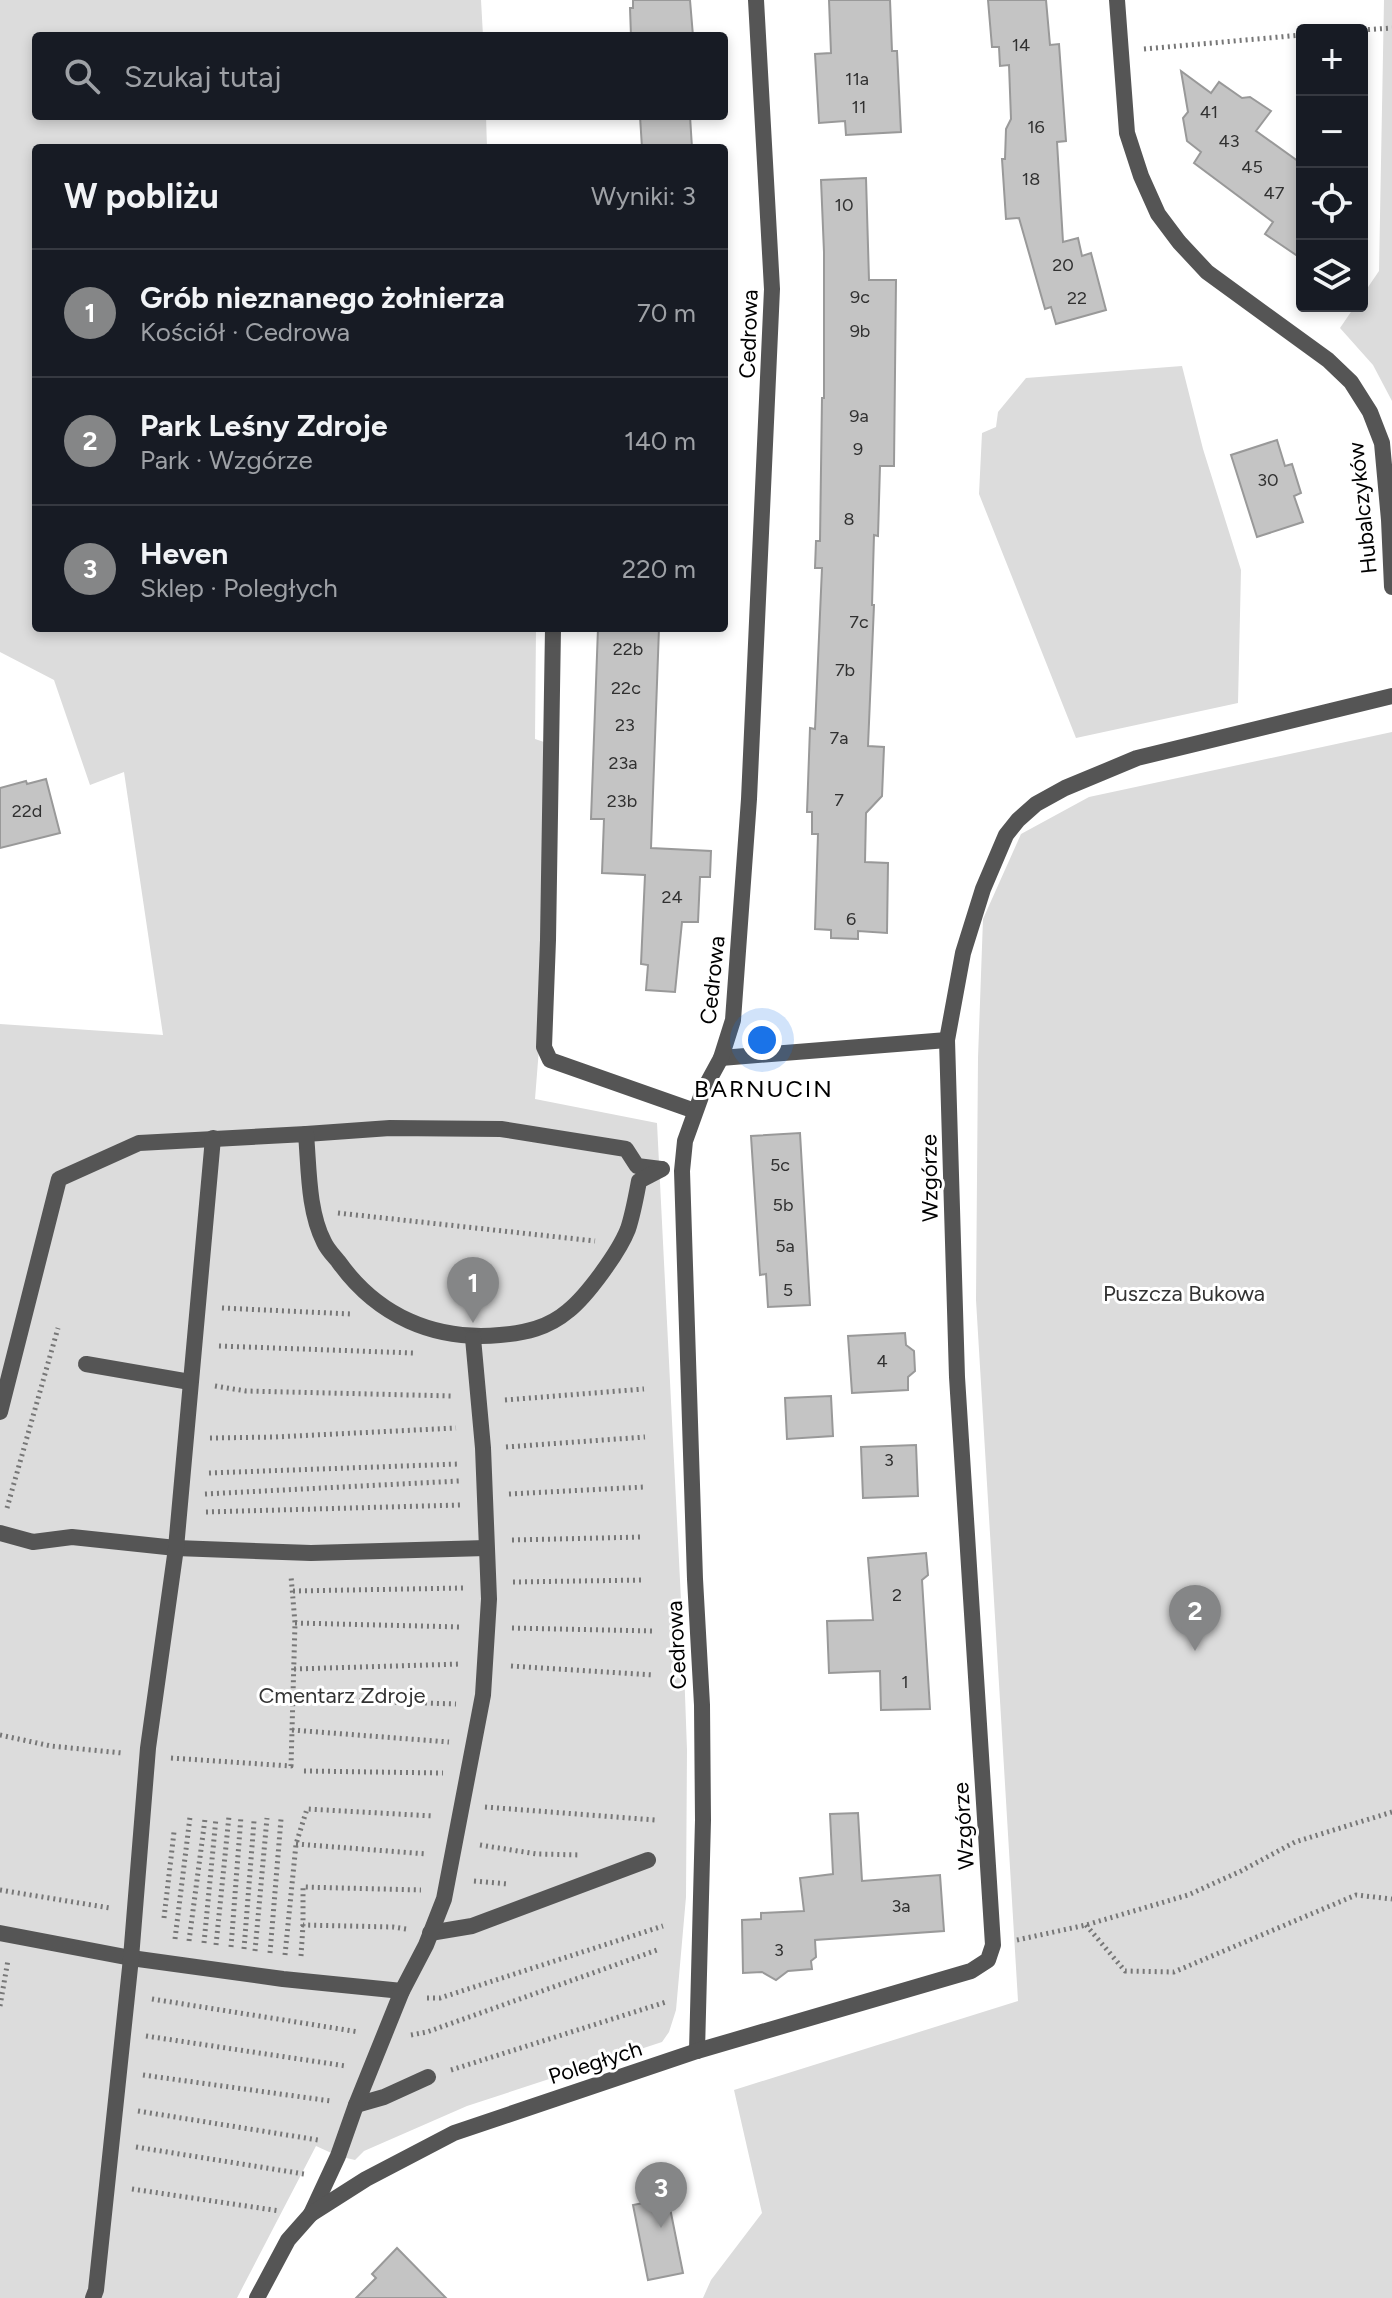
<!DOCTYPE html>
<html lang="pl">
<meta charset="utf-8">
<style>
body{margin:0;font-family:Figtree,sans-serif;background:#242831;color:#f1f3f6}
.controls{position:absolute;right:24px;top:24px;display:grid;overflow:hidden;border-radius:8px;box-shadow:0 4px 12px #0003}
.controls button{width:72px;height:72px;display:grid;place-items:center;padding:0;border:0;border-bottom:2px solid #363941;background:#171b24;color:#f1f3f6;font:40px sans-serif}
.you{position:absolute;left:762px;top:1040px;width:28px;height:28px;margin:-20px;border:6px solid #fff;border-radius:50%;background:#1a73e8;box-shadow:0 0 0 12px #1a73e833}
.badge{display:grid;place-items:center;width:52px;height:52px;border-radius:50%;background:#858687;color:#fff;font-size:26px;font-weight:700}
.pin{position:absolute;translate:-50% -66px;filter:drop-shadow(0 2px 4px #0008)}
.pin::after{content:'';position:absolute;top:42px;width:28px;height:24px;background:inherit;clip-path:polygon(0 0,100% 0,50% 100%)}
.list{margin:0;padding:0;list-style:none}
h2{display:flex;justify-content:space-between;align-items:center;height:104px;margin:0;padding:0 32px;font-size:34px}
h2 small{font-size:26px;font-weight:400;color:#9ea1a6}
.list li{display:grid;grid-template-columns:52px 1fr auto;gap:24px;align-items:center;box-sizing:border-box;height:128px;padding:0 32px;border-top:2px solid #363941}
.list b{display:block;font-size:30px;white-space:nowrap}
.list p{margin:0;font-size:26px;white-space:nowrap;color:#9ea1a6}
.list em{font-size:26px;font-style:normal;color:#9ea1a6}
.icon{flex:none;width:44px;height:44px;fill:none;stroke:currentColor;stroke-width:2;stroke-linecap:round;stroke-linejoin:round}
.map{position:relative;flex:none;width:1392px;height:2298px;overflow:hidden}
.search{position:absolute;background:#171b24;box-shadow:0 4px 12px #0003;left:32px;top:32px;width:696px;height:88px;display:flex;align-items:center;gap:20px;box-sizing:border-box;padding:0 28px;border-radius:8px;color:#9ea1a6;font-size:30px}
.panel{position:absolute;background:#171b24;box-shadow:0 4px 12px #0003;left:32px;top:144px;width:696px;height:488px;border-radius:8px}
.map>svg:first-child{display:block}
.green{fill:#dcdcdc}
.building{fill:#c4c4c4;stroke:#999;stroke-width:2}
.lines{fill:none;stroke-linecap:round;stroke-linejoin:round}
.path{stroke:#777;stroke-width:5;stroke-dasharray:2 4;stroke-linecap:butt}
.service{stroke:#555;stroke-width:16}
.pedestrian{stroke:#555;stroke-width:16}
.minor{stroke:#555;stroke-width:16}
.labels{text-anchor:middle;stroke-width:6;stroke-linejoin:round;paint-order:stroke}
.number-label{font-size:18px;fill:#313131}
.street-label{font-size:22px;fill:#000;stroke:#fff}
.park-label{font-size:22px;fill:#333;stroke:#fff}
.neighbourhood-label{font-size:24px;letter-spacing:2px;fill:#000;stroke:#fff}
</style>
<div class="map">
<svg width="1392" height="2298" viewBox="0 0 1392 2298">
<rect width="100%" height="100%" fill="#fff"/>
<!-- green -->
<g class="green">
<path d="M0 0H481L483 36H36V116H486L487 148H36V628H536L535 739 544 742 540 1036 535 1099 657 1123 683 1640 687 1750 686 1897 676 2010 669 2032 662 2042 467 2106 364 2151 355 2160 338 2156 316 2146 237 2298H0V1024L163 1035 124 772 90 785 54 680 0 652Z"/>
<path d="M1384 0H1392V401L1373 365 1340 328 1355 306H1362V296L1379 271Z"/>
<path d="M1182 366 1203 449 1241 570 1238 703 1076 738 979 494 982 433 996 427 998 412 1026 378Z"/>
<path d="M1392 732V2298H703L711 2280 762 2213 734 2090 1018 2001 976 1300 978 1058 983 919 1021 834 1089 797Z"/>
</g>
<!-- building -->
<g class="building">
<path d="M633 0H690L693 36H631L630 8H633Z"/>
<path d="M829 0H890L892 51H897L901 132 846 135 845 121 819 123 815 54 831 53Z"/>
<path d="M988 0H1046L1050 45 1059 44 1066 141 1057 142 1063 242 1078 238 1082 256 1091 253 1106 310 1056 324 1051 307 1045 309 1019 218 1006 219 1002 159H1005L1006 129 1011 119 1009 65 1000 66 999 47H992Z"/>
<path d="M1181 71 1211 93 1219 82 1242 98 1250 97 1271 111 1256 131 1302 164V259L1265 234 1273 222 1194 163 1201 152 1187 141 1183 118 1188 112Z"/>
<path d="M640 116H690L692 148H642Z"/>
<path d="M866 178 869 280H896L894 466H880L878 536 874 535 872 605H874L868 746 884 747 882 796 866 813 865 862 888 863 887 933 858 931V939L831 938V930L815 929 818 834H812V812H807L810 728 815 729 822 568H815L816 541H820L822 398H824V252L821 180Z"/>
<path d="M1277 440 1285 466 1292 464 1301 493 1294 496 1303 522 1257 537 1231 455Z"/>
<path d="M598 628H659L651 848 711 851 710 877H700L698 922H682L675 992 646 990 648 965 641 964 645 875 602 873 604 819H591Z"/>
<path d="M46 779 60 833 0 848V788L26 781 27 784Z"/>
<path d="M800 1133 810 1305 768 1307 766 1274 760 1275 751 1136Z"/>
<path d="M905 1333 906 1345 914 1351 915 1371 908 1377V1390L852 1393 848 1336Z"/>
<path d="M831 1396 833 1436 787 1439 785 1398Z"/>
<path d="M916 1445 918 1496 863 1498 861 1447Z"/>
<path d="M926 1553 928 1575 922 1580 930 1709 881 1710 880 1671 829 1673 827 1621 873 1620 868 1558Z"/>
<path d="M858 1813 862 1881 940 1875 944 1931 815 1940 816 1957 811 1961 812 1969 788 1971 776 1980 762 1972 743 1973 742 1920 761 1919V1913L804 1911 800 1878 833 1874 830 1814Z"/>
<path d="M668 2198 683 2273 648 2280 633 2205Z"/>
<path d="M397 2248 446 2298H356L376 2278 372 2274Z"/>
</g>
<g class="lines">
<!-- path -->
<g class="path">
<path d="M1362 30 1392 28"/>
<path d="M1144 49 1302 35"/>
<path d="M338 1213 595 1241"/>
<path d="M222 1308 351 1314"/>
<path d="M219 1346 413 1353"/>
<path d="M215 1386 246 1391 453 1396"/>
<path d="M505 1400 644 1389"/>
<path d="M210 1438 275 1437 456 1428"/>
<path d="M506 1447 645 1437"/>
<path d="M209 1473 459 1464"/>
<path d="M205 1494 459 1481"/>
<path d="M509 1494 644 1487"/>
<path d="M7 1508 58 1328"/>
<path d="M206 1512 460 1505"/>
<path d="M512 1540 643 1537"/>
<path d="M513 1582 644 1580"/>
<path d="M293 1591 463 1588"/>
<path d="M295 1623 462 1627"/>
<path d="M512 1628 654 1631"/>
<path d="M511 1666 654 1675"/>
<path d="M294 1669 461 1664"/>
<path d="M293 1699 456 1704"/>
<path d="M292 1730 449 1742"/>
<path d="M0 1735 51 1746 122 1753"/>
<path d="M171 1758 291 1766 295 1623 291 1576"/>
<path d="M304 1771 443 1773"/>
<path d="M485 1807 655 1820"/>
<path d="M296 1844 427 1854"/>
<path d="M480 1845 537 1854 581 1855"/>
<path d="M474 1881 508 1884"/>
<path d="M0 1890 110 1908"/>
<path d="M164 1918 174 1832"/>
<path d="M1086 1925 1125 1971 1174 1972 1356 1895 1392 1899"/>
<path d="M406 1929 393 1927 303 1925V1887L421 1890"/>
<path d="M175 1939 190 1817"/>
<path d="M1017 1940 1086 1925 1188 1895 1241 1871 1295 1842 1392 1812"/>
<path d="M189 1941 205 1819"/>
<path d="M204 1943 216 1818"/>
<path d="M216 1945 229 1816"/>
<path d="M231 1947 241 1816"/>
<path d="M244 1949 254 1821"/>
<path d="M255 1951 267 1818"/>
<path d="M270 1953 281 1819"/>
<path d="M285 1955 296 1844 307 1809 433 1816"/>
<path d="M301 1956 303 1925"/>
<path d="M427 1998H440L663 1926"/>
<path d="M152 1999 359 2032"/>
<path d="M0 2006 8 1960"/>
<path d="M411 2035 427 2032 660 1949"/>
<path d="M146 2036 346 2066"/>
<path d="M451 2070 666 2002"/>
<path d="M143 2075 331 2101"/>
<path d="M138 2111 318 2140"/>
<path d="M136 2147 304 2174"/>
<path d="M132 2189 280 2211"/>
</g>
<!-- service -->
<path class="service" d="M553 628 548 940 544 1047 550 1060 695 1111"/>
<!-- pedestrian -->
<g class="pedestrian">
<path d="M306 1134 390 1128 501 1129 626 1149 637 1166 661 1169"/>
<path d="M86 1364 190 1382"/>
<path d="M0 1412 59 1179 139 1143 306 1134C309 1168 308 1211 324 1242 327 1249 333 1255 338 1261 377 1316 434 1341 500 1335 525 1333 548 1328 568 1311 587 1296 619 1252 628 1229 633 1214 636 1197 639 1181L662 1169"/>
<path d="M0 1533 33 1542 72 1537 176 1548 311 1553 486 1548"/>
<path d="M0 1933 131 1958 283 1979 402 1991"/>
<path d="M430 1933 472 1926 648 1860"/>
<path d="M356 2105 384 2097 428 2077"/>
<path d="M311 2214 338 2156 356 2105 402 1991 426 1945 444 1899 483 1695 489 1599 483 1448 473 1338"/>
<path d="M93 2298 96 2290 131 1958 148 1748 176 1548 213 1138"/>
</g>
<!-- minor -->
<g class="minor">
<path d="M1117 0 1127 133 1141 176 1158 214 1179 242 1207 272 1328 360 1351 382 1370 412 1382 443 1389 520 1392 587"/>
<path d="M721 1058 947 1040"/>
<path d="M697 2051 703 1820 702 1705 695 1579 682 1171 685 1141 703 1091 721 1058 733 1020 749 799 772 289 756 0"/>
<path d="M257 2298 288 2240 311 2214 366 2179 454 2133 697 2051 971 1971 988 1960 993 1945 957 1377 947 1040 963 953 983 889 1006 835 1018 820 1036 804 1065 788 1137 758 1392 696"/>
</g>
</g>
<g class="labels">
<!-- number labels -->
<g class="number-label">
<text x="1021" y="51">14</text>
<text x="857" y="85">11a</text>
<text x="859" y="113">11</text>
<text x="1209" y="118">41</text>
<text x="1036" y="133">16</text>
<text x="1229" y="147">43</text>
<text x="1252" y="173">45</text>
<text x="1031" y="185">18</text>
<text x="1274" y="199">47</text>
<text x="844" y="211">10</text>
<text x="1063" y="271">20</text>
<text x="860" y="303">9c</text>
<text x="1077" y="304">22</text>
<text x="860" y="337">9b</text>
<text x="859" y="422">9a</text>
<text x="858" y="455">9</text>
<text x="1268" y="486">30</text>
<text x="849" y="525">8</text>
<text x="859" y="628">7c</text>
<text x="628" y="655">22b</text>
<text x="845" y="676">7b</text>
<text x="626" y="694">22c</text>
<text x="625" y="731">23</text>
<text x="839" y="744">7a</text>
<text x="623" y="769">23a</text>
<text x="839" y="806">7</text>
<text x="622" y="807">23b</text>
<text x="27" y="817">22d</text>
<text x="672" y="903">24</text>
<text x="851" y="925">6</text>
<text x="780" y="1171">5c</text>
<text x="783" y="1211">5b</text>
<text x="785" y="1252">5a</text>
<text x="788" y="1296">5</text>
<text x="882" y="1367">4</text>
<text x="889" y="1466">3</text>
<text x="897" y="1601">2</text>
<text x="905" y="1688">1</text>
<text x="901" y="1912">3a</text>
<text x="779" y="1956">3</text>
</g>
<!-- street labels -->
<g class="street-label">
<text transform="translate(748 334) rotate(-88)" y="8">Cedrowa</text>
<text transform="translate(1362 508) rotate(-96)" y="8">Hubalczyków</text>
<text transform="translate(712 980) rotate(-84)" y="8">Cedrowa</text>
<text transform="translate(929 1178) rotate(-91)" y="8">Wzgórze</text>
<text transform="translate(676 1645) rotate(-93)" y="8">Cedrowa</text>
<text transform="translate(963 1826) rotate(-94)" y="8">Wzgórze</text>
<text transform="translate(595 2062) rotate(-18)" y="8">Poległych</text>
</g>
<!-- park labels -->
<g class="park-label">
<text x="1184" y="1301">Puszcza Bukowa</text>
<text x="342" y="1703">Cmentarz Zdroje</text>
</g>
<!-- neighbourhood labels -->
<g class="neighbourhood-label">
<text x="764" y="1097">BARNUCIN</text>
</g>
</g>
</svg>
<div class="controls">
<button>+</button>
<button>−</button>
<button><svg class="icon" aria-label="locate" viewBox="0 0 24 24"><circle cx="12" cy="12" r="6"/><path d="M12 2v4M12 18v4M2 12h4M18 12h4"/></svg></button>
<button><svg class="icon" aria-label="layers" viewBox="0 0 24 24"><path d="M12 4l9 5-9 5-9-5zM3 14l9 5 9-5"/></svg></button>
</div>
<div class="you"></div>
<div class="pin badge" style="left:473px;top:1323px">1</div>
<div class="pin badge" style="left:1195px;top:1651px">2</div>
<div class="pin badge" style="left:661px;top:2228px">3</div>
<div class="search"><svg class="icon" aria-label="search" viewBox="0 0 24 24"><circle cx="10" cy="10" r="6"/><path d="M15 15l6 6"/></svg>Szukaj tutaj</div>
<section class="panel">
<h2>W pobliżu<small>Wyniki: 3</small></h2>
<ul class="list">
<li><span class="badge">1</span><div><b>Grób nieznanego żołnierza</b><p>Kościół · Cedrowa</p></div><em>70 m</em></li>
<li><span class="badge">2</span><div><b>Park Leśny Zdroje</b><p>Park · Wzgórze</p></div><em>140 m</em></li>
<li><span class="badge">3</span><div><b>Heven</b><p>Sklep · Poległych</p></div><em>220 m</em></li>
</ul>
</section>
</div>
